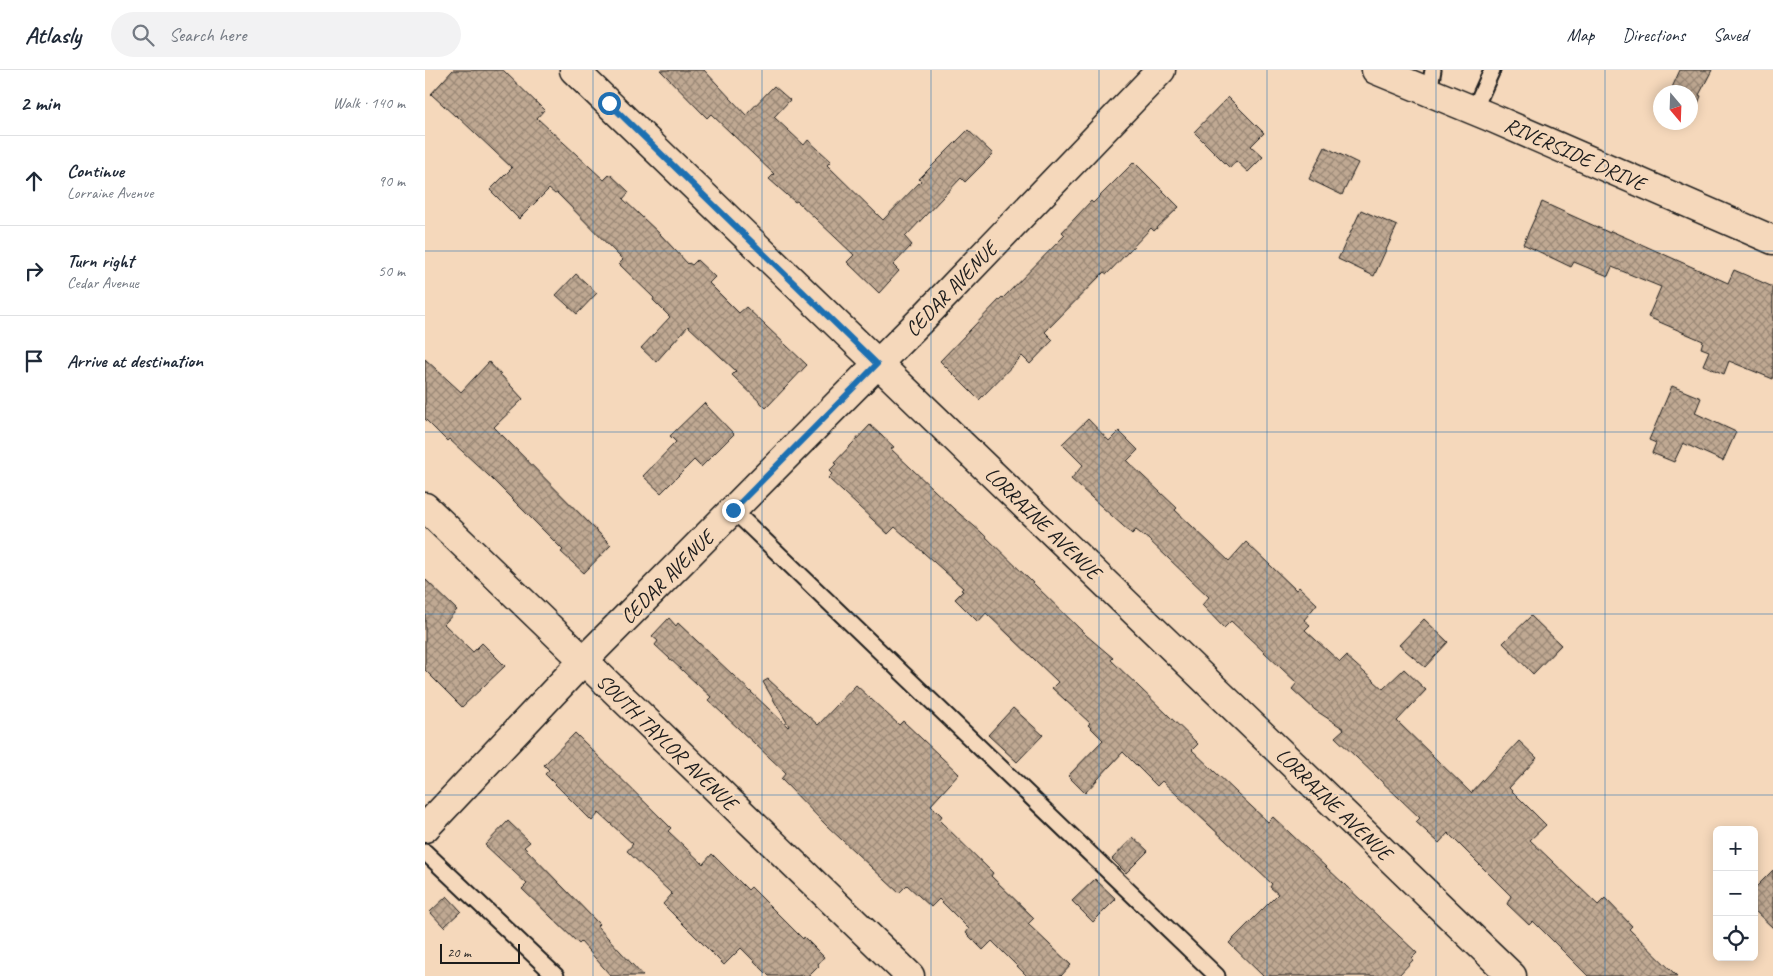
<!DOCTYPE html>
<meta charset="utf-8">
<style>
body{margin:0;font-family:Caveat,sans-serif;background:#f2f2f3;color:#1f2937}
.controls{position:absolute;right:15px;bottom:15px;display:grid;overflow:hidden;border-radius:8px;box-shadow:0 2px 12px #0003}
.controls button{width:45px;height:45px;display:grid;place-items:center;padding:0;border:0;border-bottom:1px solid #e0e1e3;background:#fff;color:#1f2937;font:25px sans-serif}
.compass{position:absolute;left:1228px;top:15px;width:45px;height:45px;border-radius:50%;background:#fff;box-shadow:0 2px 12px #0003;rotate:161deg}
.scale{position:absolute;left:15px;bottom:12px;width:80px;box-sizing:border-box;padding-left:5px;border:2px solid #1c1c1c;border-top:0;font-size:14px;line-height:18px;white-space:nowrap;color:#1c1c1c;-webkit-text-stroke:4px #f5d8bb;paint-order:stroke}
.stop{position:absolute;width:15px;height:15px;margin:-11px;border:4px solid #1f6fb2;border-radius:50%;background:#fff}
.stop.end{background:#1f6fb2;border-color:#fff;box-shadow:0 1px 5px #0008}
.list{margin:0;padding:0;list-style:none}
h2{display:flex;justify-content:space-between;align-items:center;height:65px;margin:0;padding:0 20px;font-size:21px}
h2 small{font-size:16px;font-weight:400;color:#747a83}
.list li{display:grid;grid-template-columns:32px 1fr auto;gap:15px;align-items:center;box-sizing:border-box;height:90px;padding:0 20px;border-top:1px solid #e0e1e3}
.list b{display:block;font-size:19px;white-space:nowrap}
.list p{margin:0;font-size:16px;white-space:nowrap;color:#747a83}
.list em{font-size:16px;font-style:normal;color:#747a83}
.icon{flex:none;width:28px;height:28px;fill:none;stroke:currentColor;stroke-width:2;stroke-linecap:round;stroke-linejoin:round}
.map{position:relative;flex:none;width:1348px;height:906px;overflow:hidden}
header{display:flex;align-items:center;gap:30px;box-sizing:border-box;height:70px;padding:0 25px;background:#fff;border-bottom:1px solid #e0e1e3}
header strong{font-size:24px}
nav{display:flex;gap:28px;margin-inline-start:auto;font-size:18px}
.search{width:350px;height:45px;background:#f2f2f3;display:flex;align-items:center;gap:12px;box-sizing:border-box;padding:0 18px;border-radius:28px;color:#747a83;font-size:19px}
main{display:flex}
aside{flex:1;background:#fff}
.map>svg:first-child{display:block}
.building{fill:url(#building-cross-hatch);stroke:#1c1c1c}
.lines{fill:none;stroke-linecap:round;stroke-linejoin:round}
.lane-casing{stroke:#1c1c1c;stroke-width:19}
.street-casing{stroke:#1c1c1c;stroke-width:31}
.secondary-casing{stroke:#1c1c1c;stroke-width:31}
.lane{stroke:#f5d8bb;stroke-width:15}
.street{stroke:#f5d8bb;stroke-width:28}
.secondary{stroke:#f5d8bb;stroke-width:28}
.route{stroke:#1f6fb2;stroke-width:6}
.grid{fill:none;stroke:#1f6fb2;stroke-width:1;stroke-opacity:0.55}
.labels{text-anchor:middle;stroke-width:4.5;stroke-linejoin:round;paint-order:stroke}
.street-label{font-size:21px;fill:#1c1c1c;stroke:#f5d8bb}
</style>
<header>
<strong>Atlasly</strong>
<div class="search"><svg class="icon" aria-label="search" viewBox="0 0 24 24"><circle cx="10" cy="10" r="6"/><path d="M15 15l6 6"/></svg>Search here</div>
<nav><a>Map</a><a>Directions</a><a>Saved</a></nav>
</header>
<main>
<aside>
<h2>2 min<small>Walk · 140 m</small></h2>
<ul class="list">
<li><svg class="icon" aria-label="ahead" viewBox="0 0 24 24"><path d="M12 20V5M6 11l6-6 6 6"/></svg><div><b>Continue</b><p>Lorraine Avenue</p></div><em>90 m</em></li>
<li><svg class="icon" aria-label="right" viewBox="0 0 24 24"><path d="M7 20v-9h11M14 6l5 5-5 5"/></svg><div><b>Turn right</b><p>Cedar Avenue</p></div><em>50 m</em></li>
<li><svg class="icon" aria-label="arrive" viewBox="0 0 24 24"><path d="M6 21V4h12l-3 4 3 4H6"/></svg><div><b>Arrive at destination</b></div></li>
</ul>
</aside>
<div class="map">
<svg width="1348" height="906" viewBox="0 0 1348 906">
<defs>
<pattern id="building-cross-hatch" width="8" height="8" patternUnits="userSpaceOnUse" patternTransform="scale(1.25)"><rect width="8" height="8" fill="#c0a993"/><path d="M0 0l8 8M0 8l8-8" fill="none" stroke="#9b8977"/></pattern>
</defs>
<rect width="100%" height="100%" fill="#f5d8bb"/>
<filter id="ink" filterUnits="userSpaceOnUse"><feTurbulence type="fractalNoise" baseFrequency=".02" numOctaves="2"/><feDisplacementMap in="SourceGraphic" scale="10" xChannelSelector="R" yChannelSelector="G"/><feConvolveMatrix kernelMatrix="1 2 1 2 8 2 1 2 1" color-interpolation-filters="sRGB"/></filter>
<g filter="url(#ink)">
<!-- building -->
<g class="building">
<path d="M28 0H78L119 40 112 48 179 110 185 104 204 122 198 129 235 164 263 194 264 193 267 195 272 190 290 207 284 213 314 243 321 237 382 295 341 338 307 305 311 301 263 256 231 292 216 278 245 247 228 230 229 228 194 194 198 190 132 123 130 124 124 119 94 149 65 120 87 98 31 45 30 46 6 24Z"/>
<path d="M235 0H279L321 45 349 16 365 30 349 47 379 75 383 70 406 91 402 95 458 150 496 111 494 109 543 60 568 84 540 112 536 108 480 167 487 175 468 195 474 201 454 223 422 192 429 185 372 131 370 132 344 109 349 104 286 44 282 48Z"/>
<path d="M1255 0H1287L1274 25 1276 26 1266 51V22H1245Z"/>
<path d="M803 27 839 63 826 76 838 87 823 102 811 91 805 98 769 62Z"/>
<path d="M900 77 933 93 917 125 884 109Z"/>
<path d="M709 92 754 137 729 161 726 158 682 204 679 202 620 262 628 270 605 294 597 286 554 330 515 291 577 227 578 228 640 165 637 162 666 131 668 133Z"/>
<path d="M1117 132 1185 163 1186 161 1218 175 1303 213 1309 200 1348 217V309L1304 291 1299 304 1278 295 1284 281 1276 278 1278 271 1223 247 1236 217 1187 197 1183 206 1149 192 1146 197 1098 174Z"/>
<path d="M936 140 972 156 949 206 913 189Z"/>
<path d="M151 204 172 223 152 244 131 225Z"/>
<path d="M0 289 36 322 64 292 98 329 69 357 186 475 159 503 136 482 138 480 63 405 24 369 22 371 0 349Z"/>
<path d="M1247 316 1276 328 1270 343 1311 362 1298 391 1258 373 1249 392 1227 383 1231 373 1224 370Z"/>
<path d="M279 333 309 364 276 397 269 390 236 423 218 406 251 372 245 366Z"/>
<path d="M663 349 684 371 694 361 713 380 702 391 752 438 750 440 804 491 821 472 871 520 874 517 892 534 879 550 885 555 880 560 915 592 921 586 958 619 979 599 1001 620 972 651 1046 723 1094 671 1112 688 1084 718 1121 755 1105 770 1173 835 1180 828 1207 856 1204 859 1252 906H1163L1108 851 1104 855 1082 834 1086 826 1023 763 1014 773 991 752 995 748 910 667 919 659 890 640 867 619 872 613 806 551 799 558 777 535 784 527 723 469 711 460 707 464 646 409 658 395 637 374Z"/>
<path d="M445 355 469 377 466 379 529 439 556 462 661 565 688 588 686 590 773 674 767 680 811 722 843 752 848 747 992 883 987 888 988 890 973 906H838L804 873 853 824 845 817 847 814 737 711 732 716 698 682 660 723 643 706 678 670 663 655 665 653 627 618 633 612 561 543 553 552 530 529 538 521 536 520 538 518 470 457 463 464 403 408 407 404 404 401 411 394 409 393Z"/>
<path d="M0 509 32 540 19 554 48 582 57 573 80 596 37 637 0 600Z"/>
<path d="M1106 546 1136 575 1108 604 1078 573Z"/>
<path d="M244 548 251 556 253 553 363 657 364 656 338 612 343 609 393 655 431 615 474 655 478 651 534 704 506 735 517 746 514 750 568 803 566 806 609 848 603 854 646 895 636 906H602L567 871 558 880 541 863 544 859 514 829 506 837 482 815 474 823 402 756 356 709 361 703 283 630 286 627 230 575 233 571 227 566Z"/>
<path d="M999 549 1023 572 1000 597 974 575Z"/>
<path d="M588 638 618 665 592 692 563 665Z"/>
<path d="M150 663 246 758 243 761 278 794 287 784 323 820 326 817 378 869 379 867 399 887 393 894 394 896 384 906H344L316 878 299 895 238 834 247 824 202 781 208 774 174 743 167 751 120 704 124 700 119 695Z"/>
<path d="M83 751 105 772 99 777 174 854 172 856 218 906H186L156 872 154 874 97 819 102 814 60 775Z"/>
<path d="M708 767 723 781 701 803 687 789Z"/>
<path d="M1348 800V858L1329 840V819Z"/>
<path d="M670 809 691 829 668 852 647 831Z"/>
<path d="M22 826 36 841 19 857 5 842Z"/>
</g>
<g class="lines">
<!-- lane casing -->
<g class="lane-casing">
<g id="lane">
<path d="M1004 22 1008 0"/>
<path d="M1049 40 1067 0"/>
<path d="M308 440 792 906"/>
<path d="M0 782 131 906"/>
</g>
</g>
<!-- street casing -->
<g class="street-casing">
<g id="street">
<path d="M149 0 1087 906"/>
<path d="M0 437 485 906"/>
<path d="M0 758 158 591 500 246 736 0"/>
</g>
</g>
<!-- secondary casing -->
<g class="secondary-casing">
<path id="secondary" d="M951 0 1065 47 1348 170"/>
</g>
<!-- lane -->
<use href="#lane" class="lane"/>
<!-- street -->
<use href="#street" class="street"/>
<!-- secondary -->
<use href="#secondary" class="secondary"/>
</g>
</g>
<g class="lines" filter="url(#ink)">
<!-- route -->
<path class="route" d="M184 33 452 294 308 440"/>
</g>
<!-- grid -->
<path class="grid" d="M168 0V906M337 0V906M506 0V906M674 0V906M842 0V906M1011 0V906M1180 0V906M0 181H1348M0 362H1348M0 544H1348M0 725H1348"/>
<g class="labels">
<!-- street labels -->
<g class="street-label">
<text transform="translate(1150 84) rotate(24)" y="7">RIVERSIDE DRIVE</text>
<text transform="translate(526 219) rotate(-46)" y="7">CEDAR AVENUE</text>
<text transform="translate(618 453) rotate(44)" y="7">LORRAINE AVENUE</text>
<text transform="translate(242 507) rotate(-45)" y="7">CEDAR AVENUE</text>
<text transform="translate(242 672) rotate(44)" y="7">SOUTH TAYLOR AVENUE</text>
<text transform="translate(909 734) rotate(44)" y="7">LORRAINE AVENUE</text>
</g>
</g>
</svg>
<div class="controls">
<button>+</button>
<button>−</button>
<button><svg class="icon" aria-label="locate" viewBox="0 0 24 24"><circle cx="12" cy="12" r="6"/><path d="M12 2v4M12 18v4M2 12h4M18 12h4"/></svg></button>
</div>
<svg class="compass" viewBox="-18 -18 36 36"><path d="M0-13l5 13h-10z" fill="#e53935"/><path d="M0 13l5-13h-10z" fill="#747a83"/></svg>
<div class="scale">20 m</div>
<div class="stop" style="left:184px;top:33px"></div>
<div class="stop end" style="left:308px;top:440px"></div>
</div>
</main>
